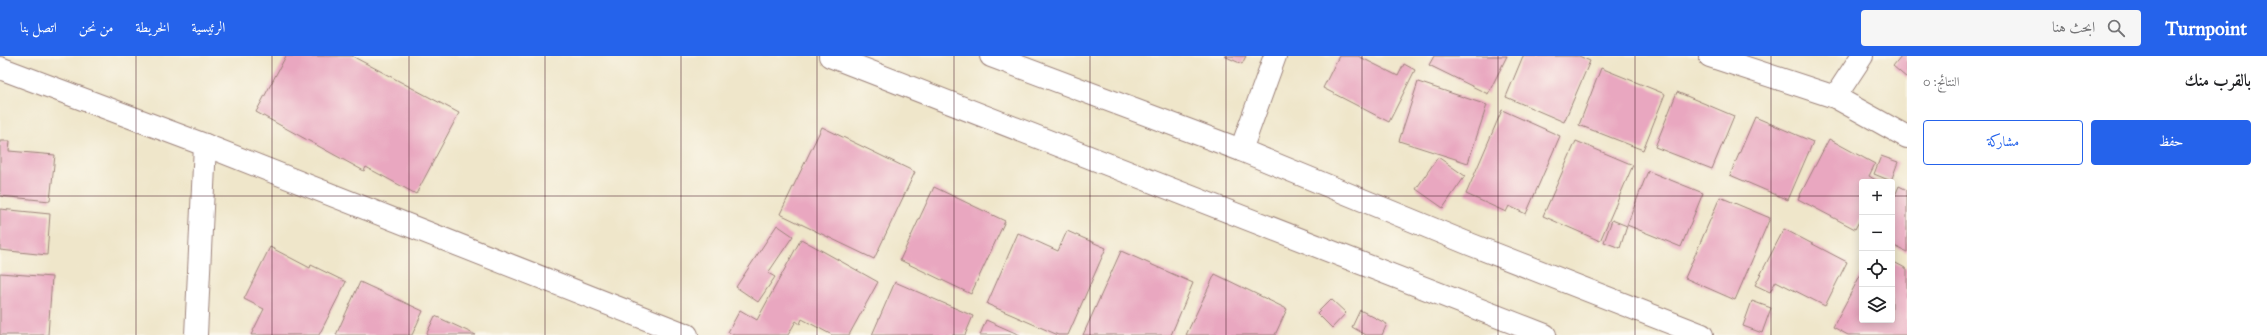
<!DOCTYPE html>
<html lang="ar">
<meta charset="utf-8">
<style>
body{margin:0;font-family:"IM FELL Great Primer",Amiri,serif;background:#f6f6f6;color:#202124;direction:rtl}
.controls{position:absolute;right:12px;bottom:12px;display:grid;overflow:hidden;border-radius:4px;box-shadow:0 2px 10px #0003}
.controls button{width:36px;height:36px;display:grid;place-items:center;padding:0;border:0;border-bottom:1px solid #e0e0e0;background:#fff;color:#202124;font:20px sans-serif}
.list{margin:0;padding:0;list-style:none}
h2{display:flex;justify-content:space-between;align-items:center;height:52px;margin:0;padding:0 16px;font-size:17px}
h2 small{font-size:13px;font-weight:400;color:#757577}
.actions{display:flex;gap:8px;padding:12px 16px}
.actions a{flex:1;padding:9px 0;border:1px solid #2563eb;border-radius:4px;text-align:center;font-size:14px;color:#2563eb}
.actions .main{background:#2563eb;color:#fff}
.icon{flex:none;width:22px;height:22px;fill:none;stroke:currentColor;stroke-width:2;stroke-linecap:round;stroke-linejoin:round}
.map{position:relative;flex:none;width:1907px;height:279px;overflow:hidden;direction:ltr}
header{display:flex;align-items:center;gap:24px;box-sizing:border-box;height:56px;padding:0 20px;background:#2563eb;color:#fff}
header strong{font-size:19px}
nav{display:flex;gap:22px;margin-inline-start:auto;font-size:14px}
.search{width:280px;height:36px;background:#f6f6f6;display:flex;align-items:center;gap:10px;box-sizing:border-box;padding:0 14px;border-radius:4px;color:#757577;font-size:15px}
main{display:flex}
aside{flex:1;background:#fff}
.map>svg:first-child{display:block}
.building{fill:#e9a7c0}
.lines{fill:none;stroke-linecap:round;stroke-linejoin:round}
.minor-casing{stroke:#9c827a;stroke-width:24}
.tertiary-casing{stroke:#9c827a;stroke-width:24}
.minor{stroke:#fff;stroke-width:22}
.tertiary{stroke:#fff;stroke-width:22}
.grid{fill:none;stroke:#4a1f2b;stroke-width:1;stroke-opacity:0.55}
</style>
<header>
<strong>Turnpoint</strong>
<div class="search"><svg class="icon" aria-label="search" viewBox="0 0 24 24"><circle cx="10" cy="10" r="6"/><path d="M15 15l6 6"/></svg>ابحث هنا</div>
<nav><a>الرئيسية</a><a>الخريطة</a><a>من نحن</a><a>اتصل بنا</a></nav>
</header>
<main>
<aside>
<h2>بالقرب منك<small>النتائج: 0</small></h2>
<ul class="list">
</ul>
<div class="actions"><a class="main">حفظ</a><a>مشاركة</a></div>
</aside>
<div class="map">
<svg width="1907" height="279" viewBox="0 0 1907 279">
<rect width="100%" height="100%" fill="#fbf7ec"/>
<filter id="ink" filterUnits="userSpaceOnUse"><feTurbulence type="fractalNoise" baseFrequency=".025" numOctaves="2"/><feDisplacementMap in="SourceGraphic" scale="8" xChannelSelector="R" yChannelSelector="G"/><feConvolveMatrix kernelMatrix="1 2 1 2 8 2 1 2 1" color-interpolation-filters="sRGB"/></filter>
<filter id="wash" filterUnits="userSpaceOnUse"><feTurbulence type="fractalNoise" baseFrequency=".012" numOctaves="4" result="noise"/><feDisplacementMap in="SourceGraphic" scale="16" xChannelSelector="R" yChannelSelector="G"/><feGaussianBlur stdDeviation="0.9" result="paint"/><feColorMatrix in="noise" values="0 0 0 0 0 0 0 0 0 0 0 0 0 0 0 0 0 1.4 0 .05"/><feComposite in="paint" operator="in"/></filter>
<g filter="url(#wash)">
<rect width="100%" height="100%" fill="#efe6ca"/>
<g id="blocks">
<!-- building -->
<g class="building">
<path d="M286 0H352L459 57 416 138 366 111 364 115 256 56Z"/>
<path d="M1224 0H1246L1242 8Z"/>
<path d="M1339 0H1358L1398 20 1404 8 1415 14 1389 66 1323 32Z"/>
<path d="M1434 0H1507L1488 38 1429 9Z"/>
<path d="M1523 0H1579L1590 5 1564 66 1506 41Z"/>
<path d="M1901 0H1907V22L1893 10Z"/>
<path d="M1601 12 1665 38 1643 94 1579 69Z"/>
<path d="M1418 26 1487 49 1468 107 1399 85Z"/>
<path d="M1677 36 1734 60 1712 113 1655 91Z"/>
<path d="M1502 54 1560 80 1526 158 1509 150 1506 156 1466 138Z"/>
<path d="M1755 61 1813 86 1788 144 1730 119Z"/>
<path d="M822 71 915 116 874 203 780 158Z"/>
<path d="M1829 83 1875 108 1869 120 1879 126H1862V160L1855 173 1798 143Z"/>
<path d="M0 85H10L9 95 55 99 50 145 0 140Z"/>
<path d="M1576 85 1633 109 1600 185 1543 160Z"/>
<path d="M1881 100 1898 106 1891 125 1874 118Z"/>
<path d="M1438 101 1465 120 1443 152 1416 133Z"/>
<path d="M1648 115 1703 137 1681 191 1627 169Z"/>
<path d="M1899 130 1907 134V196L1892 189V147Z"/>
<path d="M934 131 1005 165 971 238 900 204Z"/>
<path d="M1720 141 1770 162 1735 244 1685 222Z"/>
<path d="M0 153 50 158 47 199 0 194Z"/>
<path d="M1612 164 1627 170 1620 192 1604 186Z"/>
<path d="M777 169 793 180 768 217 775 221 758 246 736 231Z"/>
<path d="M1784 173 1847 206 1825 250 1776 225 1770 236 1755 229Z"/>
<path d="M1067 175 1106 192 1068 279H1058L987 248 1018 177 1058 195Z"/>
<path d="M801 183 878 226 849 279H832L802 263 800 268 796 265 788 279H734L728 276 740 254 757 264Z"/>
<path d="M270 191 310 212 311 209 346 226 319 279H251L264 253 244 243Z"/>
<path d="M1121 195 1193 227 1171 279H1083Z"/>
<path d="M1892 205 1907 213V279H1848L1833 271 1862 216V264H1892Z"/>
<path d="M0 217 52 221 48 279H0Z"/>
<path d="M1215 218 1287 253 1275 279H1186Z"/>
<path d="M360 226 423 255 412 279H336Z"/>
<path d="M895 226 973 260 965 279H872Z"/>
<path d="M1331 243 1346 257 1332 272 1317 257Z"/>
<path d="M1752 245 1771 252 1762 277 1743 270Z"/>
<path d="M1360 254 1387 268 1382 279H1366L1352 271Z"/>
<path d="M435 260 476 279H426Z"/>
<path d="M986 264 1020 279H980Z"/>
</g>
</g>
</g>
<g filter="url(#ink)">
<use href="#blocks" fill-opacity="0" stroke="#9c827a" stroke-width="1"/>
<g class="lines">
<!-- minor casing -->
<g class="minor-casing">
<g id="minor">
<path d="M1710 0 1835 41 1907 81"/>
<path d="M0 12 205 89 687 279"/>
<path d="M1835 41 1862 0"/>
<path d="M1241 94 1275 0"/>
<path d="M196 279 205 89"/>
</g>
</g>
<!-- tertiary casing -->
<g class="tertiary-casing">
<g id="tertiary">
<path d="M830 0 1545 279"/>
<path d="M991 0 1241 94 1467 187 1702 279"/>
</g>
</g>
<!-- minor -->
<use href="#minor" class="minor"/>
<!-- tertiary -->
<use href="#tertiary" class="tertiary"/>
</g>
</g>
<!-- grid -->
<path class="grid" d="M136 0V279M272 0V279M409 0V279M545 0V279M681 0V279M817 0V279M954 0V279M1090 0V279M1226 0V279M1362 0V279M1498 0V279M1635 0V279M1771 0V279M0 140H1862M1892 140H1907"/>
</svg>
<div class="controls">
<button>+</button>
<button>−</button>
<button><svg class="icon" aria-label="locate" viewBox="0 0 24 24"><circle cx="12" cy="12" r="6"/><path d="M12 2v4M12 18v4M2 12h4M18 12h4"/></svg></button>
<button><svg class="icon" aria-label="layers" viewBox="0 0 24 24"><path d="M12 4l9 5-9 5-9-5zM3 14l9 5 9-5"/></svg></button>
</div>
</div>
</main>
